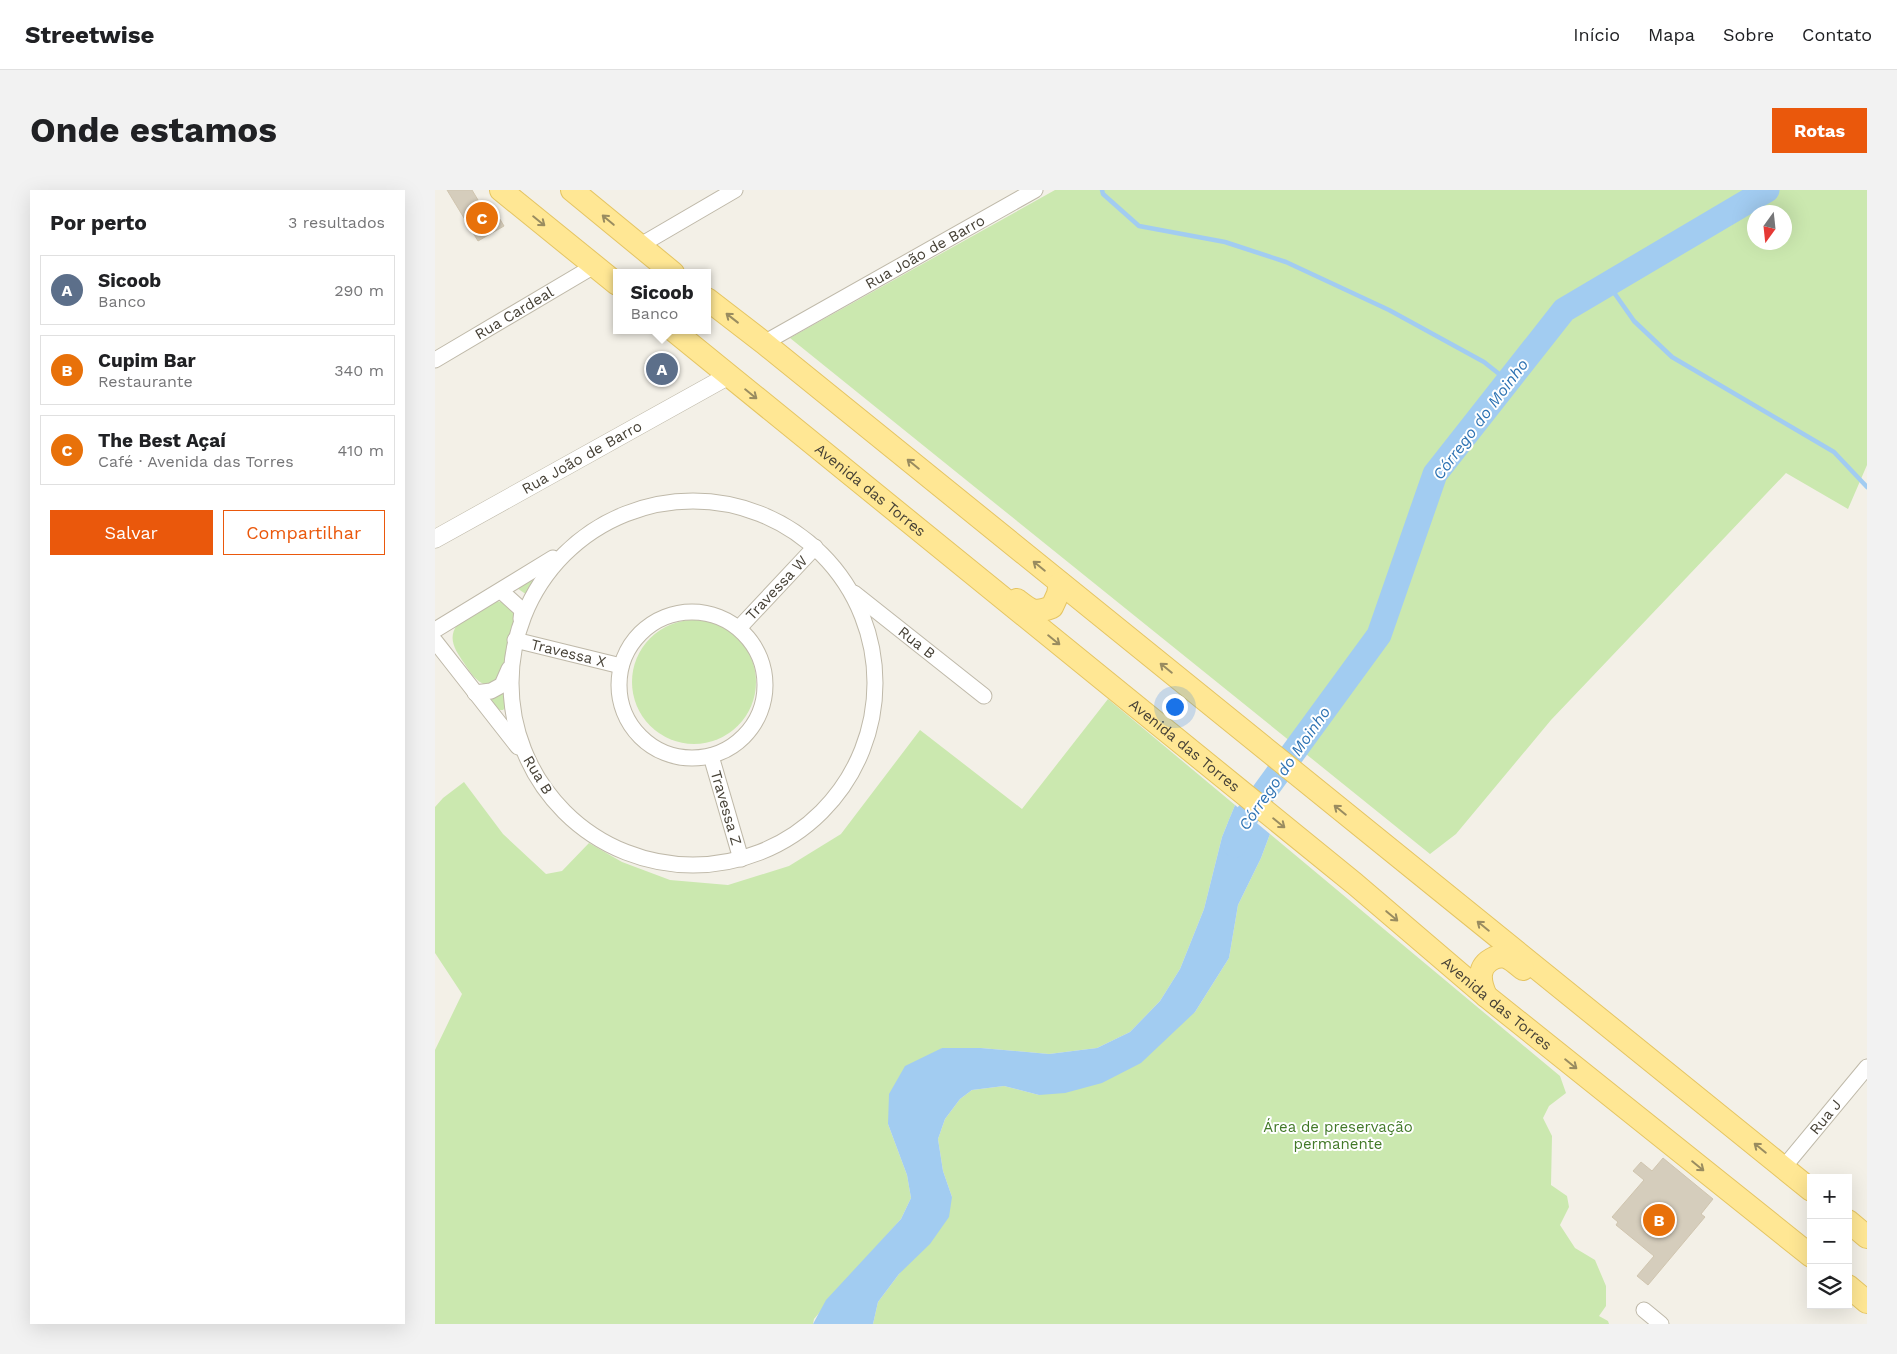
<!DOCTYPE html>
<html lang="pt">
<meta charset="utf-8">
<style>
body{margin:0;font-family:"Work Sans",sans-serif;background:#f2f2f2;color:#202124}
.controls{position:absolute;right:15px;bottom:15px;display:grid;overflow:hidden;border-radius:0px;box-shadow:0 5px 20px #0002}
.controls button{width:45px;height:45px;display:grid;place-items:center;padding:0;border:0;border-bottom:1px solid #e0e0e0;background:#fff;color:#202124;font:25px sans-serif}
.compass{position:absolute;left:1312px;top:15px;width:45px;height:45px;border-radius:50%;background:#fff;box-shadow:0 5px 20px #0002;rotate:195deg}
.you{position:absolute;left:739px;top:516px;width:18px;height:18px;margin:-12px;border:4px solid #fff;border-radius:50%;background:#1a73e8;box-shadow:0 0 0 8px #1a73e833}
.badge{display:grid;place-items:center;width:32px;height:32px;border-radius:50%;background:#ea580c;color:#fff;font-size:16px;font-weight:700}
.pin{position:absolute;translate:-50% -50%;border:2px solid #fff;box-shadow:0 1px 5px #0006}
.popup{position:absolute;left:178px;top:79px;width:98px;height:65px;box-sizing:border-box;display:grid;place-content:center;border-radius:0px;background:#fff;filter:drop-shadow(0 1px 4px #0005);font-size:16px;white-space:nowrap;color:#757577}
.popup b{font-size:19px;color:#202124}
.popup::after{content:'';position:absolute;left:50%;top:100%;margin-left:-10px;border:10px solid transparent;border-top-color:#fff}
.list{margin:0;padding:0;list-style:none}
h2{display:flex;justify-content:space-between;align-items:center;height:65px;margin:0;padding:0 20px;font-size:21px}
h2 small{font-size:16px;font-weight:400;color:#757577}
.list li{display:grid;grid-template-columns:32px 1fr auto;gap:15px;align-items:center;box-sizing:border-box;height:70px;margin:0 10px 10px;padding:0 10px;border:1px solid #e0e0e0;border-radius:0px}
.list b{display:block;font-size:19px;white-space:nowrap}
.list p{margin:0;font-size:16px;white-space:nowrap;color:#757577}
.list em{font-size:16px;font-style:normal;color:#757577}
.actions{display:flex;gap:10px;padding:15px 20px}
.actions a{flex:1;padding:11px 0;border:1px solid #ea580c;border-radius:0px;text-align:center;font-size:18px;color:#ea580c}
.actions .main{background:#ea580c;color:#fff}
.icon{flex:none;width:28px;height:28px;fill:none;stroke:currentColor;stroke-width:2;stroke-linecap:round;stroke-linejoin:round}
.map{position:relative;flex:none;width:1432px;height:1134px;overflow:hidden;border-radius:0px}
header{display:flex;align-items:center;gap:30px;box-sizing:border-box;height:70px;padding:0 25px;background:#fff;border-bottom:1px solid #e0e0e0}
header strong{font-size:24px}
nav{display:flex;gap:28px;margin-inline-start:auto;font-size:18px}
.intro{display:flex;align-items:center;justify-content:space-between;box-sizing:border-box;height:120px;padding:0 30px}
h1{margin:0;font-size:35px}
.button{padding:12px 22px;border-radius:0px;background:#ea580c;color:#fff;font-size:18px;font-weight:700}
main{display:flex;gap:30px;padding:0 30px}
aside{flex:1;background:#fff;border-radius:0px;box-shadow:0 5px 20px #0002}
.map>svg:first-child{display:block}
.green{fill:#cbe8af;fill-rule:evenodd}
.water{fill:#a2ccf1}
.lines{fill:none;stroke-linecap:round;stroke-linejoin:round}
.stream{stroke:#a2ccf1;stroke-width:4.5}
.river{stroke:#a2ccf1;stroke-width:25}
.building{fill:#d5cdbc;stroke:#d0c5af}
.minor-casing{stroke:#bfb9a9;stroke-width:17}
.tertiary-casing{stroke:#bfb9a9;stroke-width:19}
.primary-casing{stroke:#e5c563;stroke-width:24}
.minor{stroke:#fff;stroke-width:15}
.tertiary{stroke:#fff;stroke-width:18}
.primary{stroke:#ffe794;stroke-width:22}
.oneway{stroke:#998c60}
.labels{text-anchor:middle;stroke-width:4;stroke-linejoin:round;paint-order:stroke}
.street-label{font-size:15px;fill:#464136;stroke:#fff}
.park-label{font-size:15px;fill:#427928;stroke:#fff}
.water-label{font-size:16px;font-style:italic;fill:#2e73b3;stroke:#fff}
</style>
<header>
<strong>Streetwise</strong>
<nav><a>Início</a><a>Mapa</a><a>Sobre</a><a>Contato</a></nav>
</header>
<div class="intro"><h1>Onde estamos</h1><a class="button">Rotas</a></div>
<main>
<aside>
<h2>Por perto<small>3 resultados</small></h2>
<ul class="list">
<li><span class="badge" style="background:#5c6f8a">A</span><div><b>Sicoob</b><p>Banco</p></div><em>290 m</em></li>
<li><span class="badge" style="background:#e8710a">B</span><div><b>Cupim Bar</b><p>Restaurante</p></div><em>340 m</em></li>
<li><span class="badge" style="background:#e8710a">C</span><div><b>The Best Açaí</b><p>Café · Avenida das Torres</p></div><em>410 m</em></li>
</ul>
<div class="actions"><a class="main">Salvar</a><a>Compartilhar</a></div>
</aside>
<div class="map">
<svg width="1432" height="1134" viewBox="0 0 1432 1134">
<rect width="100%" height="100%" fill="#f3f0e7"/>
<!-- green -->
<g class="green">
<path d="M620 0H1432V275L1413 319 1351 283 1116 530 1021 644 995 664 355 148ZM1350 22V52H1320V22Z"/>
<path d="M109 382 95 407 79 396Z"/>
<path d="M61 411 67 412 79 422C82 434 77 448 74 460 72 469 71 481 64 489 50 505 36 484 29 473 21 461 12 449 22 435 28 426 51 417 61 411Z"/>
<circle cx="259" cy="492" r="62"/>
<path d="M69 501 72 516 68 520C60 521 58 515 54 509Z"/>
<path d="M673 509 800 615 787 647 769 719 745 779 725 811 695 842 662 858 614 864 546 858H507L453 934 472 985 476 1008 466 1029 431 1068 379 1129 378 1134H0V860L27 804 0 763V617L8 608 29 592 68 644 111 684 127 681 154 653 187 672 235 690 293 695 354 676 406 644 485 540 587 619Z"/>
<path d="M835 644 1125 886 1131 903 1114 916 1108 928 1117 946 1116 995 1132 1006 1134 1017 1125 1035 1140 1058 1160 1070 1171 1096V1116L1164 1126 1173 1131 1174 1134H438L443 1112 464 1084 517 1007 508 981 503 949 510 929 525 909 537 900 569 896 604 905 760 822 794 768 803 715 826 668Z"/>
</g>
<!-- water -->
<path class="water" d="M800 615 835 644 826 668 803 715 794 768 760 822 706 873 667 893 630 903 604 905 569 896 537 900 525 909 510 929 503 949 508 981 517 1007 514 1027 495 1054 464 1084 443 1112 438 1134H378L391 1110 466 1029 476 1008 472 985 453 934 454 904 470 876 507 858H546L614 864 662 858 695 842 725 811 745 779 769 719 787 647Z"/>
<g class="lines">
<!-- stream -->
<g class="stream">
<path d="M667 0 668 4 704 36 790 52 851 72 954 120 1049 172 1073 191"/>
<path d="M1173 94 1199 131 1237 167 1399 262 1432 297"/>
</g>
<!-- river -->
<path class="river" d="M800 655 806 634 944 445 1000 284 1129 120 1332 0"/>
</g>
<!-- building -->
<g class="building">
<path d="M12 0H37L49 20 60 21 69 36 43 51Z"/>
<path d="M230 162 243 184 224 196 210 173Z"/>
<path d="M1228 968 1278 1009 1266 1024 1270 1027 1213 1095 1202 1086 1219 1066 1181 1035 1183 1032 1177 1027 1209 990 1198 981 1206 972 1217 981Z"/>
</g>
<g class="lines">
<!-- minor casing -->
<g class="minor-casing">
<g id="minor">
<path d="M204 56 300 0"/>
<path id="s1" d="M329 153 600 0"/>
<path id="s2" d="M0 170 159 76"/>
<circle cx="258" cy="493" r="182"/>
<path d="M66 401 87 420 86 429"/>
<path id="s3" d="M419 403 549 506"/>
<circle cx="257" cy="495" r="73"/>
<path id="s4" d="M304 438 380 357"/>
<path d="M0 440 118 368"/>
<path id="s5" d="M80 450 186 476"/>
<path d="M0 451 83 557"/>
<path d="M40 503 56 501 67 495 74 479"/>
<path id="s6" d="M276 566 306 669"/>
<path id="s7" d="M1349 977 1432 877"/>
<path d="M1209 1120 1226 1134"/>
</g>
</g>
<!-- tertiary casing -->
<g class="tertiary-casing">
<g id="tertiary">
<path id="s8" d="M0 349 293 186"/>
</g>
</g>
<!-- primary casing -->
<g class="primary-casing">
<g id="primary">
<path d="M66 0 182 94"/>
<path d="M137 0 238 83"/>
<path d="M272 109 329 153 1376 1000"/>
<path id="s9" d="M238 140 920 694 1051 806 1376 1066"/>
<path d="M582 410C596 421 599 424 617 417L623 404 625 393"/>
<path d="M1051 806C1044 791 1042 776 1059 768 1063 767 1067 765 1071 767 1077 769 1083 775 1088 779"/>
<path d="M1413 1031 1432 1047"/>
<path d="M1413 1096 1432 1112"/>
</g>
</g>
<!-- minor -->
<use href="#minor" class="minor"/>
<!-- tertiary -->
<use href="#tertiary" class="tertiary"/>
<!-- primary -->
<use href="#primary" class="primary"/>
</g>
<!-- one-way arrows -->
<defs><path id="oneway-shaft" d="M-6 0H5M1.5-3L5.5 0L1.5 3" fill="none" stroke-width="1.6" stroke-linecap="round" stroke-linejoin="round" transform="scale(1.25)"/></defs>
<g class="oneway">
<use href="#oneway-shaft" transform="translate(173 30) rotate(-140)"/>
<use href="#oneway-shaft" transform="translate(104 31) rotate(39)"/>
<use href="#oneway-shaft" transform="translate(297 128) rotate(-142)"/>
<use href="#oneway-shaft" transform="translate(316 204) rotate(39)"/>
<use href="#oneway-shaft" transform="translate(478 274) rotate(-141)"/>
<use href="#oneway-shaft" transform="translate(604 376) rotate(-141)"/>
<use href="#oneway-shaft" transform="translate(619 450) rotate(39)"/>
<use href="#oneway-shaft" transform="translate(731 478) rotate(-141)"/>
<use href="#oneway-shaft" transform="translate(905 620) rotate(-141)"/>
<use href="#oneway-shaft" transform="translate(844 633) rotate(39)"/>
<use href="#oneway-shaft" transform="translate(957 726) rotate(40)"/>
<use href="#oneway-shaft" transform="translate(1048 736) rotate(-141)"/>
<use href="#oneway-shaft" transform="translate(1136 874) rotate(39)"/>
<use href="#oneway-shaft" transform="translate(1325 958) rotate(-141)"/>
<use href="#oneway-shaft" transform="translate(1263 976) rotate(39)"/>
</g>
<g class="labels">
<!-- street labels -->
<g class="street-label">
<text dy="5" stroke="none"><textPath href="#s1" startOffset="185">Rua João de Barro</textPath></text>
<text dy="5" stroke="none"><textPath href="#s2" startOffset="92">Rua Cardeal</textPath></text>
<text dy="5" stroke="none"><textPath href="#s8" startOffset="168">Rua João de Barro</textPath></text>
<text dy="5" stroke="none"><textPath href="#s9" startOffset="254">Avenida das Torres</textPath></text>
<text dy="5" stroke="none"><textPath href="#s4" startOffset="55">Travessa W</textPath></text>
<text dy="5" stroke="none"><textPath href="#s3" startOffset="80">Rua B</textPath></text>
<text dy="5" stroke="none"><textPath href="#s5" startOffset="55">Travessa X</textPath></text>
<text dy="5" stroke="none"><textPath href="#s9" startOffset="659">Avenida das Torres</textPath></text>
<text transform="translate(103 585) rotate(59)" y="5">Rua B</text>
<text dy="5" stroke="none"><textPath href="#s6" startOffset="54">Travessa Z</textPath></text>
<text dy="5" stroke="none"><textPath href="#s9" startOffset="1064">Avenida das Torres</textPath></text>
<text dy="5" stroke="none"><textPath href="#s7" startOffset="65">Rua J</textPath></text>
</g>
<!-- park labels -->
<g class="park-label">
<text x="903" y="942">Área de preservação<tspan x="903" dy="17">permanente</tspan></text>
</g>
<!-- water labels -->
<g class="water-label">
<text transform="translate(1045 229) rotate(-53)" y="6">Córrego do Moinho</text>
<text transform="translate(849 578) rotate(-55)" y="6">Córrego do Moinho</text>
</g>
</g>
</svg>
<div class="controls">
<button>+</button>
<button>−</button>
<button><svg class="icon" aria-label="layers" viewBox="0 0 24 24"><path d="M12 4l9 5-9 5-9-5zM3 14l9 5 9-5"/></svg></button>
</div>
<svg class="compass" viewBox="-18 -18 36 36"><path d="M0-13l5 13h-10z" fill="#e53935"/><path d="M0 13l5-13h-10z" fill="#757577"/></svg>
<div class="you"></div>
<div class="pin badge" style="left:227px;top:179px;background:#5c6f8a">A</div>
<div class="popup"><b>Sicoob</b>Banco</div>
<div class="pin badge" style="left:1224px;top:1030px;background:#e8710a">B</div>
<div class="pin badge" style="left:47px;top:28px;background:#e8710a">C</div>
</div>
</main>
